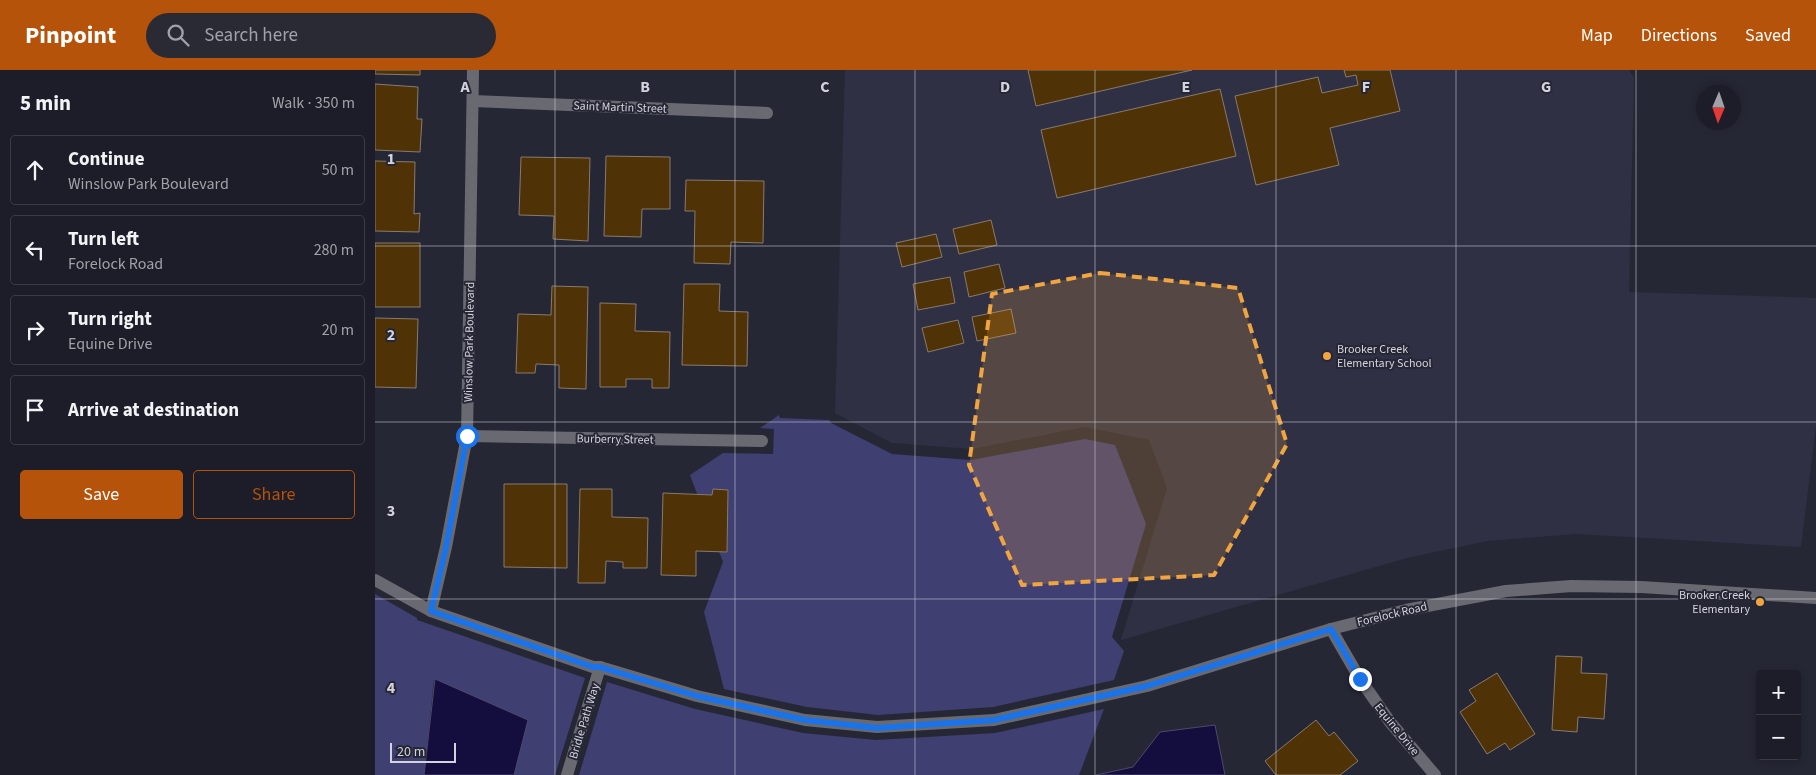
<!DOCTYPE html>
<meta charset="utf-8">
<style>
body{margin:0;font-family:"Source Sans 3",sans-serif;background:#292a34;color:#f1f3f6}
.controls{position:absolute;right:15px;bottom:15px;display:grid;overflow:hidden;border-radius:5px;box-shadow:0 2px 8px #0003}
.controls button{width:45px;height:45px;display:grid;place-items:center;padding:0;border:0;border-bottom:1px solid #3a3b45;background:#1c1d28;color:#f1f3f6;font:25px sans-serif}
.compass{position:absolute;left:1321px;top:15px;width:45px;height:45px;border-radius:50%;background:#1c1d28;box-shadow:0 2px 8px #0003;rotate:182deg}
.scale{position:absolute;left:15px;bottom:12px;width:66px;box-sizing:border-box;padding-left:5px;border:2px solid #d2d3dc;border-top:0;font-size:14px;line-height:18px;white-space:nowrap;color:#d2d3dc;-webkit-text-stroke:4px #262735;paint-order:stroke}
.stop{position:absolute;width:15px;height:15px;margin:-11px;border:4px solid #1a73e8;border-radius:50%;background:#fff}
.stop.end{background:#1a73e8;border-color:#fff;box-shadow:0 1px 5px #0008}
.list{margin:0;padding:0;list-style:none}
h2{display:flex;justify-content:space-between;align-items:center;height:65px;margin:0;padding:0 20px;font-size:21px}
h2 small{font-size:16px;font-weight:400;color:#a0a2a8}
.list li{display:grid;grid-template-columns:32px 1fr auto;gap:15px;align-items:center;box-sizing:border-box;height:70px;margin:0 10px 10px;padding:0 10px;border:1px solid #3a3b45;border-radius:5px}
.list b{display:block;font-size:19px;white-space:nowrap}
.list p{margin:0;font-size:16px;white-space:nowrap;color:#a0a2a8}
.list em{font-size:16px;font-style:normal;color:#a0a2a8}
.actions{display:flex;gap:10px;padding:15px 20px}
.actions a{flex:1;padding:11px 0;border:1px solid #b45309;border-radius:5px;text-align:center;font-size:18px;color:#b45309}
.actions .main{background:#b45309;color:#fff}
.icon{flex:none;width:28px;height:28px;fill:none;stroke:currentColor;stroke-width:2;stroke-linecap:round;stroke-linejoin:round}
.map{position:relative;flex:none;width:1441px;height:705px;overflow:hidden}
header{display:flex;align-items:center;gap:30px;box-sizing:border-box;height:70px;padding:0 25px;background:#b45309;color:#fff}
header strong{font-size:24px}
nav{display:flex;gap:28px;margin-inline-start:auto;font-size:18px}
.search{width:350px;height:45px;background:#292a34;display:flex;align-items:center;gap:12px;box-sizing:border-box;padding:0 18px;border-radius:28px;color:#a0a2a8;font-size:19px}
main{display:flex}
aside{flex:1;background:#1c1d28}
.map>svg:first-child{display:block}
.built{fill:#2f3044}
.green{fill:#3f3f72}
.water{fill:#140e3e;stroke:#4d496d}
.building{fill:#503207;stroke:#887b6d}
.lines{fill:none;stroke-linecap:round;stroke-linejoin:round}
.minor{stroke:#696a71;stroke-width:12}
.route{stroke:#1a73e8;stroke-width:6}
.marked{fill:#f1a540;fill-opacity:0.2;stroke:#f1a540;stroke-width:4;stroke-dasharray:10 6;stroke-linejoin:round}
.grid{fill:none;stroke:#d2d3dc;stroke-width:1;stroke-opacity:0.55}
.poi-dot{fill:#f1a540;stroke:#262735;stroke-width:2}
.labels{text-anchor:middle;stroke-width:4;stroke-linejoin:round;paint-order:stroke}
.street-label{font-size:12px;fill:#d2d3dc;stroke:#262735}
.poi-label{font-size:12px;fill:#d2d3dc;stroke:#262735;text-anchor:start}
.grid-label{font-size:16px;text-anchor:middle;font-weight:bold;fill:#d2d3dc;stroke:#262735;stroke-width:4;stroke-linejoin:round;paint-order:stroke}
</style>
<header>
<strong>Pinpoint</strong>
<div class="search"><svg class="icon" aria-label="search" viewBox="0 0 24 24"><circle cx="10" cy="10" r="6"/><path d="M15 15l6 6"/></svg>Search here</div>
<nav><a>Map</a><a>Directions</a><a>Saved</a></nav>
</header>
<main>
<aside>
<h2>5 min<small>Walk · 350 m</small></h2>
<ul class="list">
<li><svg class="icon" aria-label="ahead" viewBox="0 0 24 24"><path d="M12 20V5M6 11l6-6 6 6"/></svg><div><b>Continue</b><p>Winslow Park Boulevard</p></div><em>50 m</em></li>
<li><svg class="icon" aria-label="left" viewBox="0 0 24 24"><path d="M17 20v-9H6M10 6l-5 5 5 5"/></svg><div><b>Turn left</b><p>Forelock Road</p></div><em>280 m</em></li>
<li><svg class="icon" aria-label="right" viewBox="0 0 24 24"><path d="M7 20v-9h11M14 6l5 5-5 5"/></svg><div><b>Turn right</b><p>Equine Drive</p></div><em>20 m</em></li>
<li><svg class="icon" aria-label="arrive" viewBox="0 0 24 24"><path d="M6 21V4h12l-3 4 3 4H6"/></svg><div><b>Arrive at destination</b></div></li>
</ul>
<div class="actions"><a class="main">Save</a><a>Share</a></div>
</aside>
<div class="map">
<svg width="1441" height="705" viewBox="0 0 1441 705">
<rect width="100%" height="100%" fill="#262735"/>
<!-- built -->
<path class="built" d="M470 0H1254L1259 8 1254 222 1441 228V355L1426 477 1201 464 1112 471 1032 488 746 570 792 418 774 370 710 357 597 379 517 373 460 343Z"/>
<!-- green -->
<g class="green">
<path d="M404 345 405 348 454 350 456 353 517 384 596 390 710 369 740 375 771 454 737 567 749 581 739 610 618 637 503 645 432 637 349 619 329 542 348 492 315 405 348 383 398 384 399 359 385 358Z"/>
<path d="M0 524 42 548V550L210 608 180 705H139L152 650 59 609 49 705H0Z"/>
<path d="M232 612 320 639 428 663 501 670 620 663 729 639 704 705H204Z"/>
</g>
<!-- water -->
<g class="water">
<path d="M60 609 153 650 139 705H49Z"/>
<path d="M840 655 850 705H721L758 697 785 662Z"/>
</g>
<!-- building -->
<g class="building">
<path d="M0 0H45V5L0 4Z"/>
<path d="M653 0H817L661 36Z"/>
<path d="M969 0H1015L1025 41 955 58 964 95 881 115 860 26 943 7 947 23 983 15 981 5 971 7Z"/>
<path d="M0 14 43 17 42 49H47L45 82 0 80Z"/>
<path d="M845 19 861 86 682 128 666 60Z"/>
<path d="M231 86 295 87V139H267L266 167 229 166Z"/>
<path d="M146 87 215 88 213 171 178 169 179 146 144 145Z"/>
<path d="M0 91 40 92 39 144 45 143 44 162 0 161Z"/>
<path d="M311 110 389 111 388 173 356 172 355 194 319 193 320 141H310Z"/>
<path d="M616 150 622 175 584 184 578 159Z"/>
<path d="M561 164 567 187 527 197 521 173Z"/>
<rect x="0" y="173" width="45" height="64"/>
<path d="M624 194 630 218 594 227 589 202Z"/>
<path d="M575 207 580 233 543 240 538 214Z"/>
<path d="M309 214H345L344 241 373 242 372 296 307 295Z"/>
<path d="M177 216 213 217 211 319 184 318V295L161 294 160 303H141L143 244 176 245Z"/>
<path d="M225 233 261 234 260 261 295 262 294 318H277V309H251V317H225Z"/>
<path d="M636 239 641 263 602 271 597 247Z"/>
<path d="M0 248 43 249 41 318 0 317Z"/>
<path d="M583 250 589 273 553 282 547 258Z"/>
<path d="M129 414H192V498L129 497Z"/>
<path d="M205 419H237V447L273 448 272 498H248V492L231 491 230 513H203Z"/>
<path d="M338 419 353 420 352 482 321 481V506L286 505 288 423 337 425Z"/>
<path d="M1181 586 1207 587 1206 603 1232 604 1229 649 1203 647 1202 662 1177 660Z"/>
<path d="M1122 603 1160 664 1135 680 1130 673 1112 684 1085 642 1101 631 1094 620Z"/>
<path d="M941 650 954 666 959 662 983 691 965 705H901L890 691Z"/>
</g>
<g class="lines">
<!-- minor -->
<g class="minor">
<path d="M98 31 392 43"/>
<path d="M92 366 387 371"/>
<path d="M0 510 56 541 218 597H225L322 626 430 650 502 657 619 650 772 616 956 559 1031 540 1131 521 1196 516 1266 517 1441 528"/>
<path d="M56 541 71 477 92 366 98 0"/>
<path d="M956 559 985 609 1015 652 1060 705"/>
<path d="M192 705 225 597"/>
</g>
</g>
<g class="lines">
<!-- route -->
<path class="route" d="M92 366 71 477 56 541 218 597H225L322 626 430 650 502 658 619 650 772 616 956 559 985 609"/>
</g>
<!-- marked area -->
<path class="marked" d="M725 203 863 218 912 374 839 505 647 515 594 395 617 224Z"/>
<!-- grid -->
<path class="grid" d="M180 0V705M360 0V705M540 0V705M720 0V705M901 0V705M1081 0V705M1261 0V705M0 176H1441M0 352H1441M0 529H1441"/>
<!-- markers -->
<g class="poi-dot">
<circle cx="952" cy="286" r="5"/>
<circle cx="1385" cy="532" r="5"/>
</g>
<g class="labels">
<!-- street labels -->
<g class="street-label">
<text transform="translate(245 37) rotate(2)" y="4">Saint Martin Street</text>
<text transform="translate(94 272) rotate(-89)" y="4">Winslow Park Boulevard</text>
<text transform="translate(240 369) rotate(1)" y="4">Burberry Street</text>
<text transform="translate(1017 544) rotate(-13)" y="4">Forelock Road</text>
<text transform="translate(209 651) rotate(-73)" y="4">Bridle Path Way</text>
<text transform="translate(1022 659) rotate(51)" y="4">Equine Drive</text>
</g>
<!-- poi labels -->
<g class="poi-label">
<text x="962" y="283">Brooker Creek<tspan x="962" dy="14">Elementary School</tspan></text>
<text x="1375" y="529" text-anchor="end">Brooker Creek<tspan x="1375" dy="14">Elementary</tspan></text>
</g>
</g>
<g class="grid-label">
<text x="90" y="22">A</text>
<text x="270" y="22">B</text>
<text x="450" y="22">C</text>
<text x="630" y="22">D</text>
<text x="811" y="22">E</text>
<text x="991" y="22">F</text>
<text x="1171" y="22">G</text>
<text x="16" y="94">1</text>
<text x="16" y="270">2</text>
<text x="16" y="446">3</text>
<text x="16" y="623">4</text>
</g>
</svg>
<div class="controls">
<button>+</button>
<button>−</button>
</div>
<svg class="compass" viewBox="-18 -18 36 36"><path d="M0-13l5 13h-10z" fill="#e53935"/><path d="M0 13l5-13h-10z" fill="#a0a2a8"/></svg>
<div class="scale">20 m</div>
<div class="stop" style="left:92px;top:366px"></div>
<div class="stop end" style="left:985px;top:609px"></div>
</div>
</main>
